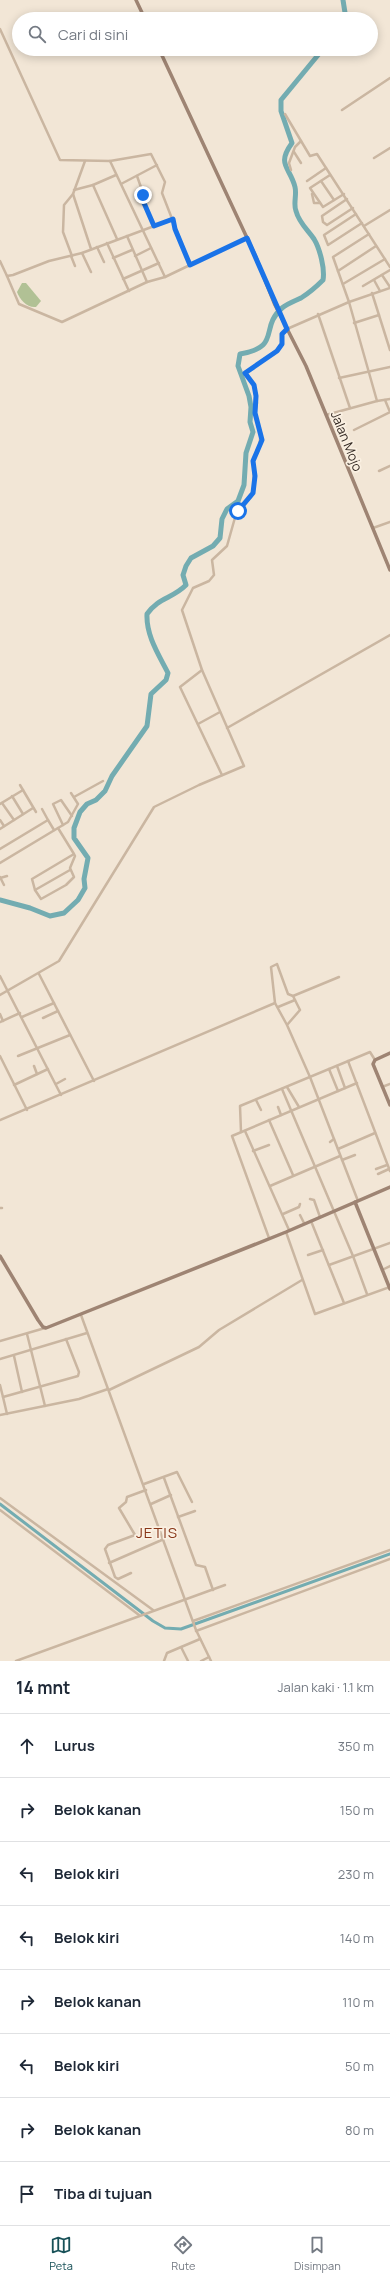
<!DOCTYPE html>
<html lang="id">
<meta charset="utf-8">
<style>
body{margin:0;font-family:Manrope,sans-serif;background:#f2f2f3;color:#1f2937}
.stop{position:absolute;width:12px;height:12px;margin:-9px;border:3px solid #1a73e8;border-radius:50%;background:#fff}
.stop.end{background:#1a73e8;border-color:#fff;box-shadow:0 1px 4px #0008}
.list{margin:0;padding:0;list-style:none}
h2{display:flex;justify-content:space-between;align-items:center;height:52px;margin:0;padding:0 16px;font-size:17px}
h2 small{font-size:13px;font-weight:400;color:#747a83}
.list li{display:grid;grid-template-columns:26px 1fr auto;gap:12px;align-items:center;box-sizing:border-box;height:64px;padding:0 16px;border-top:1px solid #e0e1e3}
.list b{display:block;font-size:15px;white-space:nowrap}
.list em{font-size:13px;font-style:normal;color:#747a83}
.icon{flex:none;width:22px;height:22px;fill:none;stroke:currentColor;stroke-width:2;stroke-linecap:round;stroke-linejoin:round}
.map{position:relative;flex:none;width:390px;height:1661px;overflow:hidden}
.search{position:absolute;background:#fff;box-shadow:0 2px 10px #0003;left:12px;right:12px;top:12px;height:44px;display:flex;align-items:center;gap:10px;box-sizing:border-box;padding:0 14px;border-radius:22px;color:#747a83;font-size:15px}
.sheet{height:564px;background:#fff}
nav{display:flex;justify-content:space-around;align-items:center;box-sizing:border-box;height:56px;border-top:1px solid #e0e1e3;background:#fff;font-size:11px;color:#747a83}
nav a{display:grid;justify-items:center;gap:2px}
nav .on{color:#185158}
.map>svg:first-child{display:block}
.green{fill:#b1c195}
.lines{fill:none;stroke-linecap:round;stroke-linejoin:round}
.canal{stroke:#73acb1;stroke-width:3}
.river{stroke:#73acb1;stroke-width:5}
.street{stroke:#cab6a1;stroke-width:2.5}
.secondary{stroke:#9e8473;stroke-width:3.5}
.route{stroke:#1a73e8;stroke-width:5}
.labels{text-anchor:middle;stroke-width:3.5;stroke-linejoin:round;paint-order:stroke}
.street-label{font-size:13px;fill:#342a24;stroke:#faf0e2}
.quarter-label{font-size:15px;letter-spacing:1px;fill:#883719;stroke:#faf0e2}
</style>
<div class="map">
<svg width="390" height="1661" viewBox="0 0 390 1661">
<rect width="100%" height="100%" fill="#f2e6d6"/>
<!-- green -->
<path class="green" d="M22 283H26L41 301 36 307C27 308 20 300 17 292Z"/>
<g class="lines">
<!-- canal -->
<path class="canal" d="M0 1504 153 1621 165 1628 181 1629 390 1554"/>
<!-- river -->
<g class="river">
<path d="M343 0 346 19"/>
<path d="M0 900 30 908 50 916 64 913 78 900 85 888 84 879 88 858 74 838V828L80 812 87 804 96 800 105 791 112 776 147 726 151 694 166 680 168 673C159 655 146 636 147 614 159 597 172 599 186 585L183 575 186 566 191 558 213 546 220 538 222 519 227 509 238 501 244 485 246 453 253 432 250 422 251 407 249 396 238 366 240 354C282 347 259 328 282 308 288 303 295 301 301 298 309 293 316 287 323 280 325 269 320 249 314 239 308 230 299 223 296 211 293 204 297 195 295 187 290 167 276 165 292 143L281 111V100L323 49"/>
</g>
<!-- street -->
<g class="street">
<path d="M0 29 60 160 110 161 151 154 165 182 162 193 190 265 247 238"/>
<path d="M342 110 390 78"/>
<path d="M285 114 310 156 317 154 390 267"/>
<path d="M294 152 301 163"/>
<path d="M374 158 390 148"/>
<path d="M110 161 165 277 190 265"/>
<path d="M291 170 289 163 295 147 301 141"/>
<path d="M116 175 93 185 117 239"/>
<path d="M330 175 310 188 323 207 344 194"/>
<path d="M137 176 143 193V200L154 226"/>
<path d="M307 181 326 168"/>
<path d="M321 181 334 200"/>
<path d="M121 184 157 165"/>
<path d="M74 190 93 185"/>
<path d="M73 194 91 249"/>
<path d="M312 194 314 203H320"/>
<path d="M347 199 322 216 323 222 327 225 353 208"/>
<path d="M356 214 324 235 328 245 362 223"/>
<path d="M364 226 390 210"/>
<path d="M127 236 147 282 165 277"/>
<path d="M107 243 129 291"/>
<path d="M97 247 104 262"/>
<path d="M82 253 91 272"/>
<path d="M71 256 75 266"/>
<path d="M72 256 63 232 64 205 73 194 85 161"/>
<path d="M135 256 151 248"/>
<path d="M113 258 132 250"/>
<path d="M0 261 7 276 13 275 49 261 82 253 173 219"/>
<path d="M338 271 376 246"/>
<path d="M382 275 390 287"/>
<path d="M7 276 19 304 62 322 147 282"/>
<path d="M123 279 159 263"/>
<path d="M374 280 380 291"/>
<path d="M343 284 385 259"/>
<path d="M363 286 390 270"/>
<path d="M372 293 390 350"/>
<path d="M318 314 350 408"/>
<path d="M354 323 379 315"/>
<path d="M339 378 390 367"/>
<path d="M377 401 390 399"/>
<path d="M326 415 377 401 349 302 333 257 369 234"/>
<path d="M354 430 390 412 385 400"/>
<path d="M379 471 390 466"/>
<path d="M373 528 390 522"/>
<path d="M202 670 180 687 222 775"/>
<path d="M198 724 220 712"/>
<path d="M227 728 390 635"/>
<path d="M20 785 36 812"/>
<path d="M12 796 23 814"/>
<path d="M74 797 103 781"/>
<path d="M2 803 14 820"/>
<path d="M0 804 23 790"/>
<path d="M42 809 48 820"/>
<path d="M0 820 4 826"/>
<path d="M63 825 53 804 61 800 72 816"/>
<path d="M58 828 74 854 75 856 70 868 74 877 66 885 41 899 35 890 32 879 74 854"/>
<path d="M0 829 33 808"/>
<path d="M0 849 48 820 54 830"/>
<path d="M0 863 68 822 78 804 71 793"/>
<path d="M0 877 4 885"/>
<path d="M0 878 7 876"/>
<path d="M35 890 70 870"/>
<path d="M39 974 94 1081"/>
<path d="M0 976 61 1095"/>
<path d="M0 995 59 961 154 807 199 785 244 766 202 670 182 610 193 588 209 581 214 575 212 560 227 546 236 514 252 496 254 489 253 461 258 452 261 433 255 413 257 403 254 385 245 373 277 351 282 345V334L287 329 349 302 390 288"/>
<path d="M293 996 339 977"/>
<path d="M278 1007 295 1000"/>
<path d="M0 1014 3 1021"/>
<path d="M22 1017 54 1003"/>
<path d="M43 1018 58 1011"/>
<path d="M0 1022 20 1013"/>
<path d="M287 1025 300 1010 293 996 288 994 277 964 271 967 275 1003 287 1025 310 1077 358 1201"/>
<path d="M0 1056 27 1110"/>
<path d="M18 1056 70 1035"/>
<path d="M348 1061 390 1171"/>
<path d="M34 1066 37 1074"/>
<path d="M337 1066 345 1088"/>
<path d="M329 1069 338 1091"/>
<path d="M56 1084 65 1079"/>
<path d="M14 1085 48 1069"/>
<path d="M287 1087 299 1107"/>
<path d="M382 1087 390 1084"/>
<path d="M282 1089 353 1256 367 1294"/>
<path d="M256 1100 261 1110"/>
<path d="M278 1107 281 1115"/>
<path d="M0 1120 275 1003"/>
<path d="M269 1120 293 1175"/>
<path d="M245 1131 289 1230"/>
<path d="M241 1132 240 1106 370 1052 375 1060"/>
<path d="M330 1142 334 1139"/>
<path d="M338 1149 375 1133"/>
<path d="M253 1151 269 1145"/>
<path d="M342 1160 355 1155"/>
<path d="M376 1169 387 1165"/>
<path d="M378 1174 389 1169"/>
<path d="M270 1186 340 1156"/>
<path d="M310 1199 314 1200 320 1217"/>
<path d="M0 1208H2"/>
<path d="M283 1214 299 1207 300 1204"/>
<path d="M300 1215 304 1223"/>
<path d="M311 1221 344 1303"/>
<path d="M286 1232 315 1314 390 1287"/>
<path d="M269 1238 232 1136 357 1083"/>
<path d="M308 1255 323 1250"/>
<path d="M329 1265 390 1243"/>
<path d="M382 1270 390 1266"/>
<path d="M81 1315 196 1630 211 1661"/>
<path d="M27 1334 45 1406"/>
<path d="M0 1341 45 1328"/>
<path d="M14 1356 22 1392"/>
<path d="M0 1359 87 1333"/>
<path d="M0 1385 3 1397 78 1376 79 1372 66 1339"/>
<path d="M109 1390 199 1347 219 1330 302 1280"/>
<path d="M3 1397 7 1414"/>
<path d="M0 1415 79 1399 108 1389"/>
<path d="M164 1478 196 1565 205 1567 213 1590"/>
<path d="M144 1484 177 1472 192 1502"/>
<path d="M0 1498 153 1610"/>
<path d="M151 1504 171 1495"/>
<path d="M0 1510 139 1615"/>
<path d="M178 1517 195 1511"/>
<path d="M109 1563 164 1539"/>
<path d="M131 1573 118 1579 115 1577 105 1549 108 1545 135 1535 119 1508 126 1502 127 1497 146 1490"/>
<path d="M193 1621 390 1550"/>
<path d="M196 1631 390 1559"/>
<path d="M181 1647 188 1661"/>
<path d="M16 1661 225 1585"/>
<path d="M164 1661 167 1653 200 1639"/>
<path d="M201 1661 209 1657"/>
</g>
<!-- secondary -->
<g class="secondary">
<path d="M136 0 145 19"/>
<path d="M159 49 255 255 275 305 306 366 390 570"/>
<path d="M390 1053 375 1060 373 1064 390 1105"/>
<path d="M355 1202 390 1289"/>
<path d="M0 1256 38 1320 43 1327 46 1328 286 1232 390 1187"/>
</g>
</g>
<g class="lines">
<!-- route -->
<path class="route" d="M143 195 144 203 154 226 173 219 175 229 190 265 247 238 287 329 282 334V344L277 351 245 373 254 385 256 396 255 413 262 440 253 461 255 476 253 493 238 511"/>
</g>
<g class="labels">
<!-- street labels -->
<g class="street-label">
<text transform="translate(347 441) rotate(68)" y="5">Jalan Mojo</text>
</g>
<!-- quarter labels -->
<g class="quarter-label">
<text x="157" y="1538">JETIS</text>
</g>
</g>
</svg>
<div class="stop" style="left:238px;top:511px"></div>
<div class="stop end" style="left:143px;top:195px"></div>
<div class="search"><svg class="icon" aria-label="search" viewBox="0 0 24 24"><circle cx="10" cy="10" r="6"/><path d="M15 15l6 6"/></svg>Cari di sini</div>
</div>
<section class="sheet">
<h2>14 mnt<small>Jalan kaki · 1.1 km</small></h2>
<ul class="list">
<li><svg class="icon" aria-label="ahead" viewBox="0 0 24 24"><path d="M12 20V5M6 11l6-6 6 6"/></svg><div><b>Lurus</b></div><em>350 m</em></li>
<li><svg class="icon" aria-label="right" viewBox="0 0 24 24"><path d="M7 20v-9h11M14 6l5 5-5 5"/></svg><div><b>Belok kanan</b></div><em>150 m</em></li>
<li><svg class="icon" aria-label="left" viewBox="0 0 24 24"><path d="M17 20v-9H6M10 6l-5 5 5 5"/></svg><div><b>Belok kiri</b></div><em>230 m</em></li>
<li><svg class="icon" aria-label="left" viewBox="0 0 24 24"><path d="M17 20v-9H6M10 6l-5 5 5 5"/></svg><div><b>Belok kiri</b></div><em>140 m</em></li>
<li><svg class="icon" aria-label="right" viewBox="0 0 24 24"><path d="M7 20v-9h11M14 6l5 5-5 5"/></svg><div><b>Belok kanan</b></div><em>110 m</em></li>
<li><svg class="icon" aria-label="left" viewBox="0 0 24 24"><path d="M17 20v-9H6M10 6l-5 5 5 5"/></svg><div><b>Belok kiri</b></div><em>50 m</em></li>
<li><svg class="icon" aria-label="right" viewBox="0 0 24 24"><path d="M7 20v-9h11M14 6l5 5-5 5"/></svg><div><b>Belok kanan</b></div><em>80 m</em></li>
<li><svg class="icon" aria-label="arrive" viewBox="0 0 24 24"><path d="M6 21V4h12l-3 4 3 4H6"/></svg><div><b>Tiba di tujuan</b></div></li>
</ul>
</section>
<nav>
<a class="on"><svg class="icon" aria-label="map" viewBox="0 0 24 24"><path d="M3 6l6-2 6 2 6-2v14l-6 2-6-2-6 2zM9 4v14M15 6v14"/></svg>Peta</a>
<a><svg class="icon" aria-label="directions" viewBox="0 0 24 24"><path d="M12 3l9 9-9 9-9-9zM9 14v-3h6M13 9l2 2-2 2"/></svg>Rute</a>
<a><svg class="icon" aria-label="saved" viewBox="0 0 24 24"><path d="M7 4h10v16l-5-4-5 4z"/></svg>Disimpan</a>
</nav>
